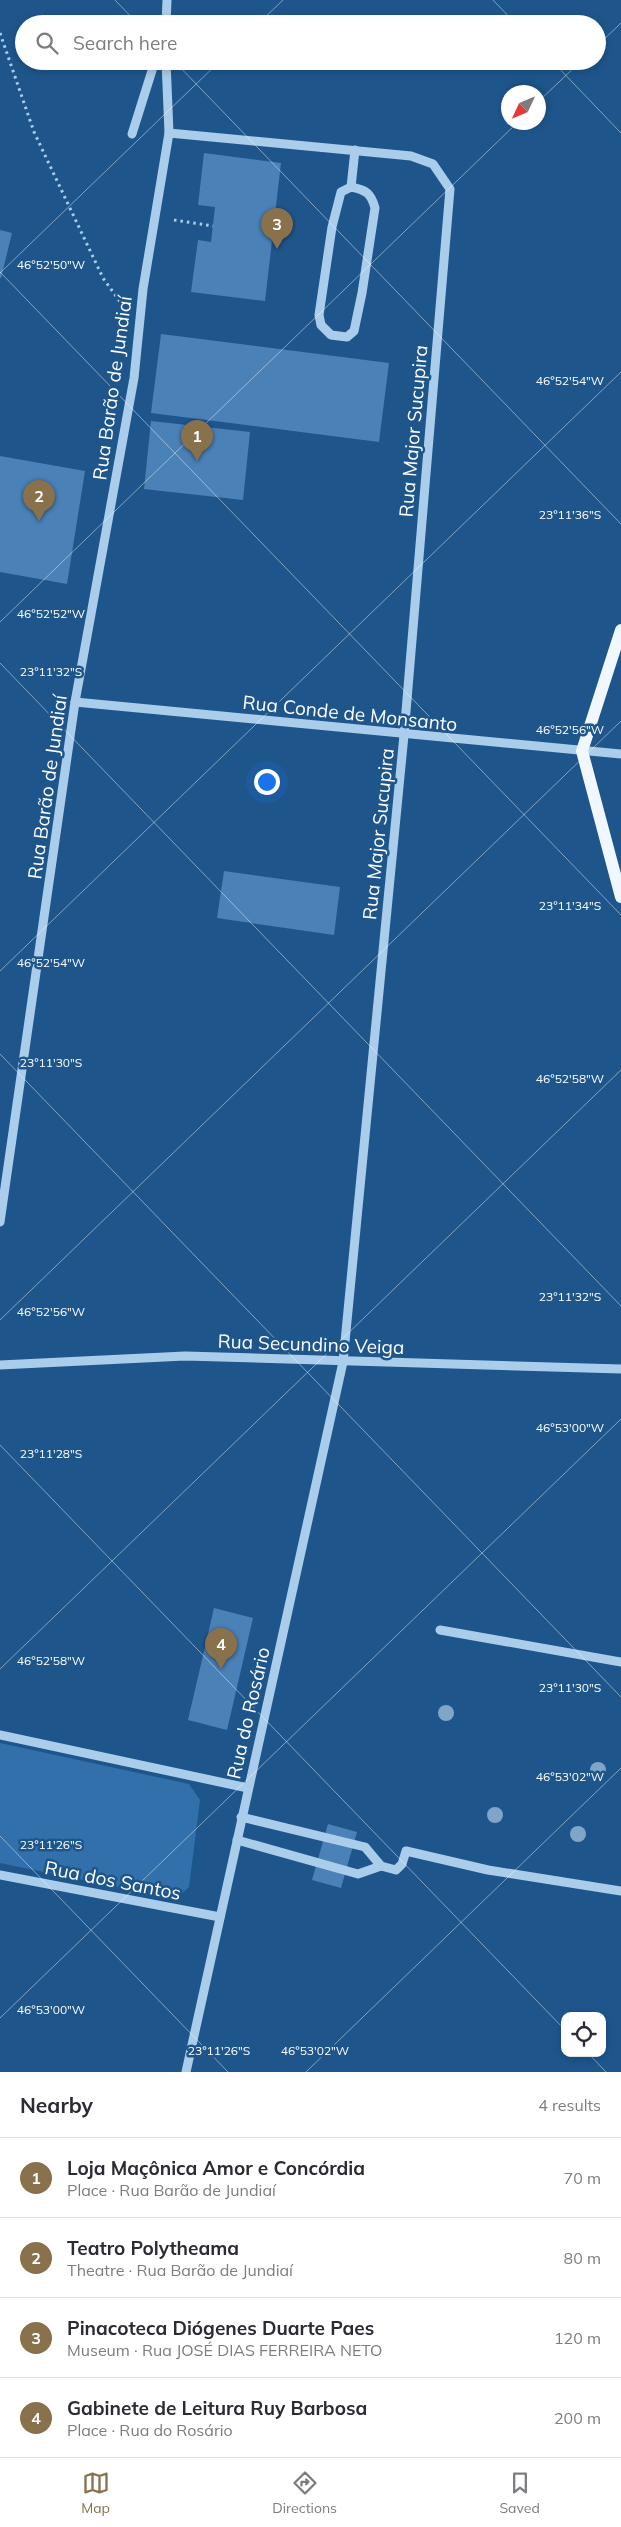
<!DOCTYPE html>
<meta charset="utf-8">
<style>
body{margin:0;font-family:Mulish,sans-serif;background:#f2f2f3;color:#2b2b33}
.controls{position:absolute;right:15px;bottom:15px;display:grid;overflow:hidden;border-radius:10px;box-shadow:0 2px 8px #0003}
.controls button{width:45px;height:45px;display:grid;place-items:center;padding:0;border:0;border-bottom:1px solid #e1e1e2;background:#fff;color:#2b2b33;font:25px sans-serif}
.compass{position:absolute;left:501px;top:85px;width:45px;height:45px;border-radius:50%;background:#fff;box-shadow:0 2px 8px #0003;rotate:226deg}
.you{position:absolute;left:266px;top:781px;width:18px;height:18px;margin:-12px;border:4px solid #fff;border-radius:50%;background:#1a73e8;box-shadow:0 0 0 8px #1a73e833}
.badge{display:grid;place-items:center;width:32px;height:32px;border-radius:50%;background:#89714c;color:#fff;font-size:16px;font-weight:700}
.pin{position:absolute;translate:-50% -41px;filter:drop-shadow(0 1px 2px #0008)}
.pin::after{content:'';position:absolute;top:26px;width:18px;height:15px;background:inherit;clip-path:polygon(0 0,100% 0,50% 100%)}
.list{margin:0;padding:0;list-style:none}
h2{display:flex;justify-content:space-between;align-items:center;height:65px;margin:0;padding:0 20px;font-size:21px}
h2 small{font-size:16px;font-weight:400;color:#7c7c81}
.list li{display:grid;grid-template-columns:32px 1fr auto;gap:15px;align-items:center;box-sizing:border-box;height:80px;padding:0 20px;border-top:1px solid #e1e1e2}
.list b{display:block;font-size:19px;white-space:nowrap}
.list p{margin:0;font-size:16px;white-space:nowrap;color:#7c7c81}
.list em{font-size:16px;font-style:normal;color:#7c7c81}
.icon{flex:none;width:28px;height:28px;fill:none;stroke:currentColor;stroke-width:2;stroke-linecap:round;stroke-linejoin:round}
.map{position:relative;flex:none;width:621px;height:2072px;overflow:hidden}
.search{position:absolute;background:#fff;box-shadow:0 2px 8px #0003;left:15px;right:15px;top:15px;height:55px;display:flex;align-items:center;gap:12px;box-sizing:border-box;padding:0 18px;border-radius:28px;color:#7c7c81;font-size:19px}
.sheet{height:385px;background:#fff}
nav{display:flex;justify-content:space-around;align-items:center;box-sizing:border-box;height:70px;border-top:1px solid #e1e1e2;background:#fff;font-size:14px;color:#7c7c81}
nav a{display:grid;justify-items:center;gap:2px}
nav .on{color:#89714c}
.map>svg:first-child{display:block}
.green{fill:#3170aa}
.building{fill:#4a81b6}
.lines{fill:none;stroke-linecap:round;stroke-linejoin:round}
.path{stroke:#abcdec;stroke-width:3;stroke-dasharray:2.5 4;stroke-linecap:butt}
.minor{stroke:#abcdec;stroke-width:9}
.major{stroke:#f1f7ff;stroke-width:12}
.tree{fill:#80a5c8}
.ticks{fill:none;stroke:#fff;stroke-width:1;stroke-opacity:0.45}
.labels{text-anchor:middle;stroke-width:5;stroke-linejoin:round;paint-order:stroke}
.street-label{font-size:19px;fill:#fff;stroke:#1e568c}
.ticks-label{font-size:12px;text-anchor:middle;fill:#fff;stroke:#1e568c;stroke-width:5;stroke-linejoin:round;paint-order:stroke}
</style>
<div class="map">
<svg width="621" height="2072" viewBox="0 0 621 2072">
<rect width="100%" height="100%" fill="#1e568c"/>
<!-- green -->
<path class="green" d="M0 1743 189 1784 200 1800 189 1887 176 1899 0 1863Z"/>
<!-- building -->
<g class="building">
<path d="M204 153 281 163 265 301 191 292 198 240 211 242 215 207 198 205Z"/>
<path d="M0 230 12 233 1 278H0Z"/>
<path d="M161 334 389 363 379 442 151 413Z"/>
<path d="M151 421 250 432 243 500 144 489Z"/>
<path d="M0 456 85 471 67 584 0 572Z"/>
<path d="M224 871 340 887 334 935 217 918Z"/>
<path d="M214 1608 253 1618 227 1730 188 1720Z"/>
<path d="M328 1824 357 1832 341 1888 312 1880Z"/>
</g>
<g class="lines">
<!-- path -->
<g class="path">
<path d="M0 33 34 132 103 278 121 303"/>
<path d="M174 220 213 226"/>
</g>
<!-- minor -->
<g class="minor">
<path d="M166 24 167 0"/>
<path d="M169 133 411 156 433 164 450 189 404 735 343 1362 186 2072"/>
<path d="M132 134 155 61"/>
<path d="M351 187C366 190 371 193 375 208L362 293 354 331 347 337 331 335 321 325 319 315 332 227 341 192Z"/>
<path d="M351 187 355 150"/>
<path d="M75 702 621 754"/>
<path d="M0 1222 75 702 134 378 143 289 169 133 166 61"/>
<path d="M0 1365 185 1356 621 1369"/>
<path d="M440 1630 621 1662"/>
<path d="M0 1735 248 1788"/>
<path d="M241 1817 365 1847 381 1866 396 1870 402 1864 406 1851 488 1870 621 1891"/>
<path d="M237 1840 358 1874 381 1866"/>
<path d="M0 1875 220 1917"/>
</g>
<!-- major -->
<path class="major" d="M621 630 582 751 621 897"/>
</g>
<!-- trees -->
<g class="tree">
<circle cx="446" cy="1713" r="8"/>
<circle cx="598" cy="1770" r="8"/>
<circle cx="495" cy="1815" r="8"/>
<circle cx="578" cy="1834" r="8"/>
</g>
<!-- ticks -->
<path class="ticks" d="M115 0 138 24M493 0 516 24M258 24 283 0M597 46 621 23M174 61 621 524M552 61 621 133M538 102 581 61M0 272 621 915M0 273 220 61M0 622 518 122M0 663 621 1306M0 971 621 372M0 1054 621 1697M0 1320 621 721M0 1445 565 2030M0 1669 621 1070M0 1836 228 2072M0 2018 621 1419M588 2053 606 2072M306 2072 621 1768"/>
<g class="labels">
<!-- street labels -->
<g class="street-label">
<text transform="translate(112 388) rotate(-82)" y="7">Rua Barão de Jundiaí</text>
<text transform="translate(413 431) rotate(-85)" y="7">Rua Major Sucupira</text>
<text transform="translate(350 713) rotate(6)" y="7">Rua Conde de Monsanto</text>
<text transform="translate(47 787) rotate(-82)" y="7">Rua Barão de Jundiaí</text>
<text transform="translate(378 834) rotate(-84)" y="7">Rua Major Sucupira</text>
<text transform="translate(311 1344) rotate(2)" y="7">Rua Secundino Veiga</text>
<text transform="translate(248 1713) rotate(-77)" y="7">Rua do Rosário</text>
<text transform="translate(113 1880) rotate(11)" y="7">Rua dos Santos</text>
</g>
</g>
<g class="ticks-label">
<text x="51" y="269">46°52'50"W</text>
<text x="570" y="385">46°52'54"W</text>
<text x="570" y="519">23°11'36"S</text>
<text x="51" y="618">46°52'52"W</text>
<text x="51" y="676">23°11'32"S</text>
<text x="570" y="734">46°52'56"W</text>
<text x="570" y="910">23°11'34"S</text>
<text x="51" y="967">46°52'54"W</text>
<text x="51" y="1067">23°11'30"S</text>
<text x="570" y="1083">46°52'58"W</text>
<text x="570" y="1301">23°11'32"S</text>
<text x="51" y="1316">46°52'56"W</text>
<text x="570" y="1432">46°53'00"W</text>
<text x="51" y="1458">23°11'28"S</text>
<text x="51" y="1665">46°52'58"W</text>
<text x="570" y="1692">23°11'30"S</text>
<text x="570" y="1781">46°53'02"W</text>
<text x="51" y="1849">23°11'26"S</text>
<text x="51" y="2014">46°53'00"W</text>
<text x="219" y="2055">23°11'26"S</text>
<text x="315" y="2055">46°53'02"W</text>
</g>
</svg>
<div class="controls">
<button><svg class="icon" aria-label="locate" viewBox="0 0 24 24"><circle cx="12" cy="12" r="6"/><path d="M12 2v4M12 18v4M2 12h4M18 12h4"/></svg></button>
</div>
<svg class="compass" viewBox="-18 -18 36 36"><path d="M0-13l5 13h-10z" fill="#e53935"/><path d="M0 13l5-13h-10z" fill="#7c7c81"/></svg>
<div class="you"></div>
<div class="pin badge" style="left:197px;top:461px">1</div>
<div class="pin badge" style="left:39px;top:521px">2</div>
<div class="pin badge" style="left:277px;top:249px">3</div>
<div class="pin badge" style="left:221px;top:1669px">4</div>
<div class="search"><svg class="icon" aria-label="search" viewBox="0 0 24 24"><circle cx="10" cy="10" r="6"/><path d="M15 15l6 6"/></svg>Search here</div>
</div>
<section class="sheet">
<h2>Nearby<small>4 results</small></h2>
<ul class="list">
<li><span class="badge">1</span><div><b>Loja Maçônica Amor e Concórdia</b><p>Place · Rua Barão de Jundiaí</p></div><em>70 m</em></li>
<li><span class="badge">2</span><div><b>Teatro Polytheama</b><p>Theatre · Rua Barão de Jundiaí</p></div><em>80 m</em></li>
<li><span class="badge">3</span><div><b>Pinacoteca Diógenes Duarte Paes</b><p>Museum · Rua JOSÉ DIAS FERREIRA NETO</p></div><em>120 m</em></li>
<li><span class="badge">4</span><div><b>Gabinete de Leitura Ruy Barbosa</b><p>Place · Rua do Rosário</p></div><em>200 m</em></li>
</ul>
</section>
<nav>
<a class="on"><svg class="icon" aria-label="map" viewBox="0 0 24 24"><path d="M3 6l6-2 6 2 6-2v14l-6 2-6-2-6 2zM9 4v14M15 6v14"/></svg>Map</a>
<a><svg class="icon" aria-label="directions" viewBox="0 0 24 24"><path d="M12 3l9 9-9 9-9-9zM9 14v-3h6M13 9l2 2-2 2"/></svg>Directions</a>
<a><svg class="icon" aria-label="saved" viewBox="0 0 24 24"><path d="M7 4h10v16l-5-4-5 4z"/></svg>Saved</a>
</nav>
